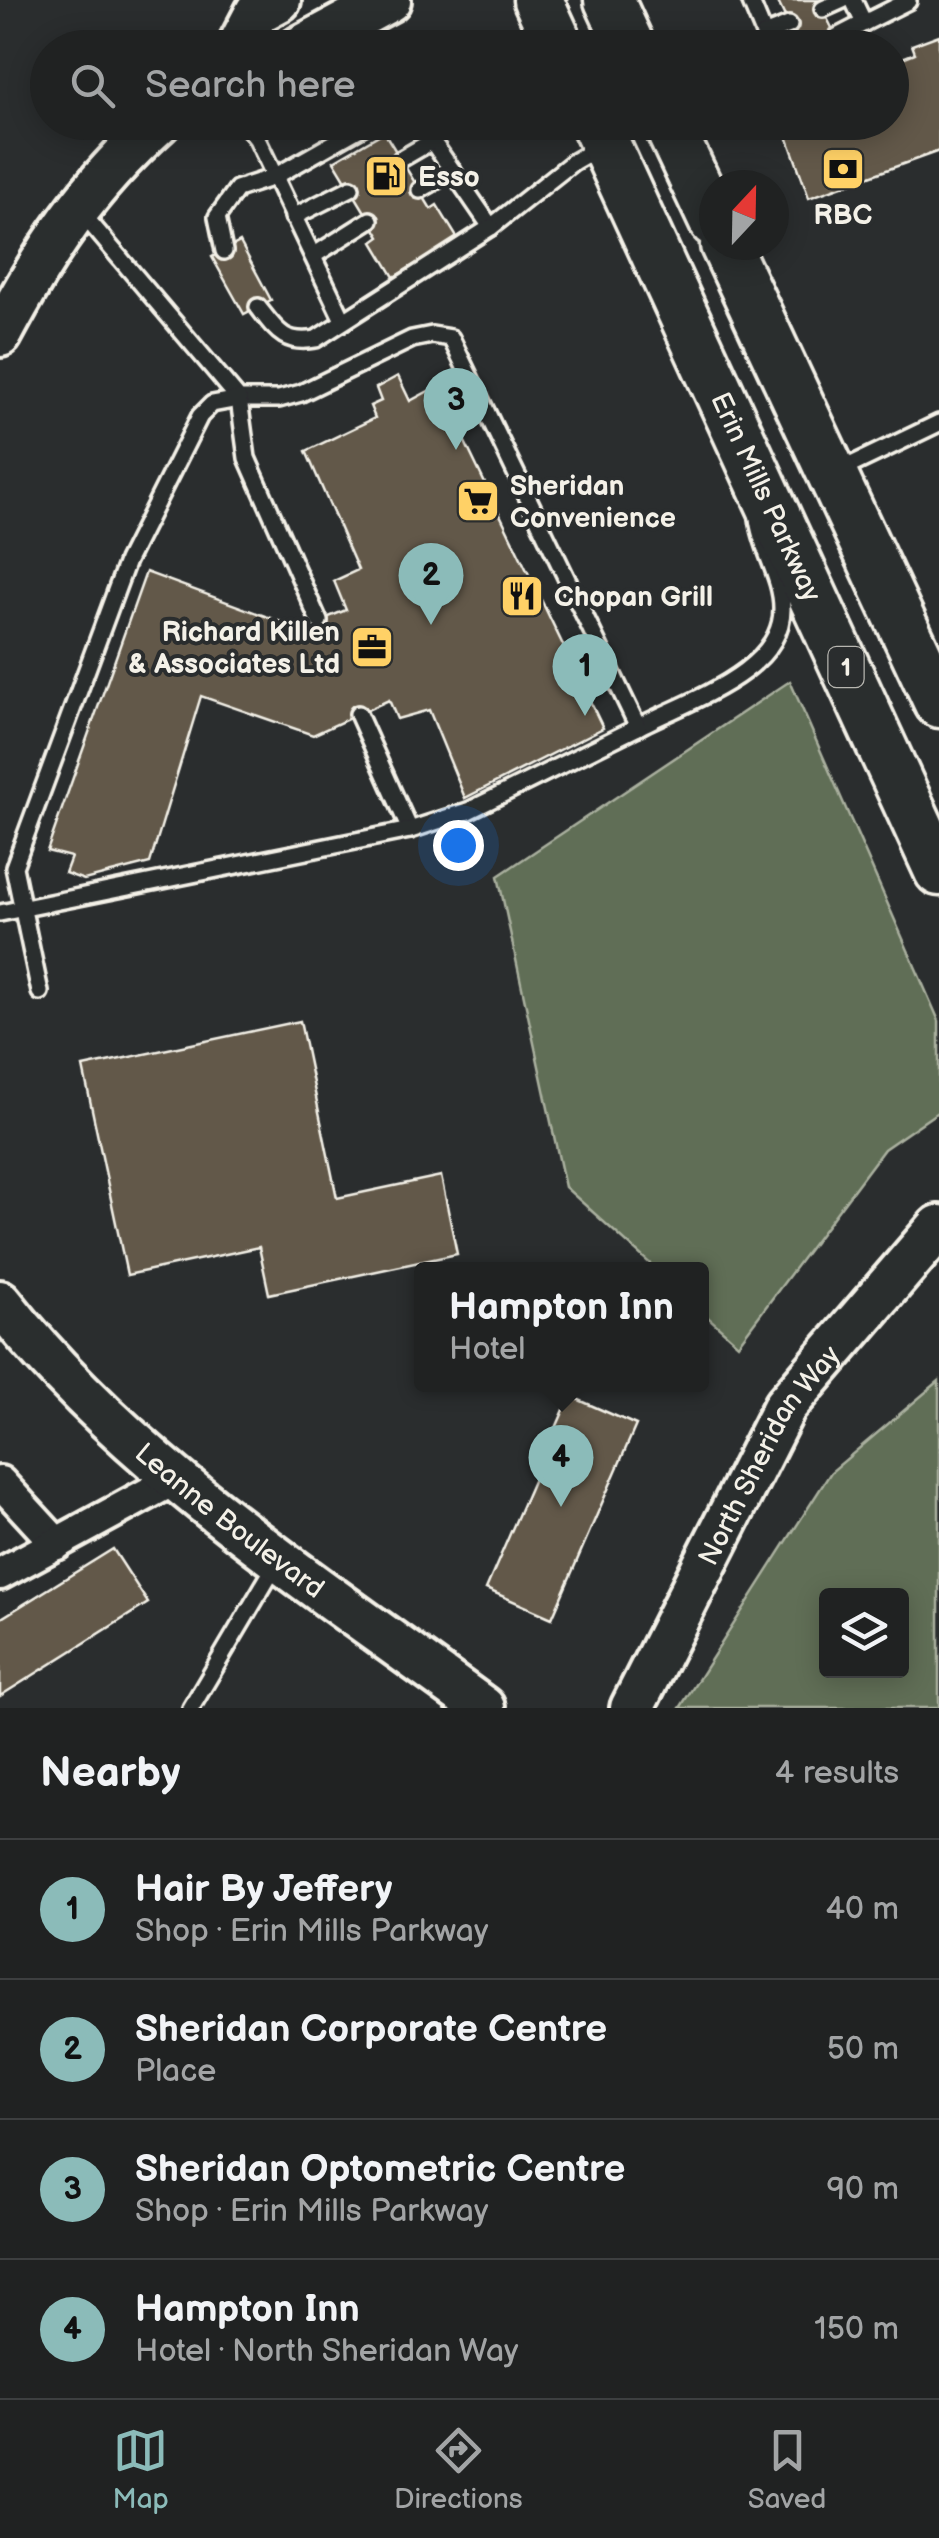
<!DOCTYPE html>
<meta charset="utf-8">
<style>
body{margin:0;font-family:"Balsamiq Sans",sans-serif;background:#2d2f2f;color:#f1f3f6}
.controls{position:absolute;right:30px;bottom:30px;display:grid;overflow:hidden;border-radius:10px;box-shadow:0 5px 25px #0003}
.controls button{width:90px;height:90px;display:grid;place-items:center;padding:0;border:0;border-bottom:2px solid #3d3f40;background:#202222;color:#f1f3f6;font:50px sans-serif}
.compass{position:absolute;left:699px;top:170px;width:90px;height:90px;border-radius:50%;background:#202222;box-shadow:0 5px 25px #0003;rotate:22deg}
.you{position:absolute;left:458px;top:845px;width:35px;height:35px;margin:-25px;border:8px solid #fff;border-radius:50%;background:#1a73e8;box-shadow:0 0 0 15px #1a73e833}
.badge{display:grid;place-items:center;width:65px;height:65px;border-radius:50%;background:#8bbbb9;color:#111;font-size:32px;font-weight:700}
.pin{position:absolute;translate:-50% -82px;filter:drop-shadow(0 2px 5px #0008)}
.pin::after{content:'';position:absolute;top:52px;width:35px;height:30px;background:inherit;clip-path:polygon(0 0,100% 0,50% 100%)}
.popup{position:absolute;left:414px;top:1262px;width:295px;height:130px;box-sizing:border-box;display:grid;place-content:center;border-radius:10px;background:#202222;filter:drop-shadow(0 2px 8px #0005);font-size:32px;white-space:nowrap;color:#a2a4a5}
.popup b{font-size:38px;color:#f1f3f6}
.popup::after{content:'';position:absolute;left:50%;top:100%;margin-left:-20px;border:20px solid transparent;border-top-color:#202222}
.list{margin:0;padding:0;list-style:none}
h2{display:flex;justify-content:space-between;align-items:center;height:130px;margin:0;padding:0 40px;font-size:42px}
h2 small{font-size:32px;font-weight:400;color:#a2a4a5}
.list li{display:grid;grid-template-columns:65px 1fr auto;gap:30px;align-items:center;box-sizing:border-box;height:140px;padding:0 40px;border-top:2px solid #3d3f40}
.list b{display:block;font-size:38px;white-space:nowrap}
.list p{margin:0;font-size:32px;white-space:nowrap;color:#a2a4a5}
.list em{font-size:32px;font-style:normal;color:#a2a4a5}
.icon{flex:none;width:55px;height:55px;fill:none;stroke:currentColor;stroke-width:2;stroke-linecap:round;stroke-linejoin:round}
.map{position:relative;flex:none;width:939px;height:1708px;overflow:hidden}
.search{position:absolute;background:#202222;box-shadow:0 5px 25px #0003;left:30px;right:30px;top:30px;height:110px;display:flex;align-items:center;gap:25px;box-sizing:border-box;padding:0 35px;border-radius:55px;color:#a2a4a5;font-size:38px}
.sheet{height:690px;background:#202222}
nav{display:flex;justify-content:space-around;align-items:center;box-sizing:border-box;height:140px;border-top:2px solid #3d3f40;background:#202222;font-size:28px;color:#a2a4a5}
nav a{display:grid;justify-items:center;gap:5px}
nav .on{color:#8bbbb9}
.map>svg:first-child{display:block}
.green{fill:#606e56;stroke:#aab09f;stroke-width:2.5;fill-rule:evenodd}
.building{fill:#62594a;stroke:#f4f1e8;stroke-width:2.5}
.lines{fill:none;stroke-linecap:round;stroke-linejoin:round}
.lane-casing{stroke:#f4f1e8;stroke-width:22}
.street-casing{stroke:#f4f1e8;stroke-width:38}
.secondary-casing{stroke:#f4f1e8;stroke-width:50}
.primary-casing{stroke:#f4f1e8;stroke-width:55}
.lane{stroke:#2a2d2e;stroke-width:15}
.street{stroke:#2a2d2e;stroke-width:30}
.secondary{stroke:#2a2d2e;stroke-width:42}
.primary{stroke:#2a2d2e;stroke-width:48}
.labels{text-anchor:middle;stroke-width:8;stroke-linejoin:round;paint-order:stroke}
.shield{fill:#2a2d2e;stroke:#b7b6b0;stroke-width:2.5}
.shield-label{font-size:25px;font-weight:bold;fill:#f4f1e8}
.poi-label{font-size:28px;font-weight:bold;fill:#f4f1e8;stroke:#2a2d2e;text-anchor:start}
.street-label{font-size:28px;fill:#f4f1e8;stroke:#2a2d2e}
</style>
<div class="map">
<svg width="939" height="1708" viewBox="0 0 939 1708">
<rect width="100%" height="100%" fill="#2a2d2e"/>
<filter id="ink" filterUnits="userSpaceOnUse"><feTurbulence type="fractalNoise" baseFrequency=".01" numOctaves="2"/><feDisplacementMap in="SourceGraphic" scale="20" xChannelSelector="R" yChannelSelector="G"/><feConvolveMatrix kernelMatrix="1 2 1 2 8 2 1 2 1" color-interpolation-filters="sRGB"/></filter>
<g filter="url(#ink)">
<!-- green -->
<g class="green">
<path d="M790 681 939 1021V1111L884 1149 738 1344 701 1311V1270L656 1269 565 1187 498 876Z"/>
<path d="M939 1381V1708H680L831 1472ZM826 1596H902V1670H826Z"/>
</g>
<!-- building -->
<g class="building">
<path d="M777 0H832L821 6 842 48H800Z"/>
<path d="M939 35V151L809 198 782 122H892V62L915 53 912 45Z"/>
<path d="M384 132 431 209 437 205 458 239 394 277 373 242 380 237 334 161Z"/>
<path d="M240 242 271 300 244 314 212 257Z"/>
<path d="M398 376 410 401 438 386 603 728 465 798 429 710 397 719 389 700 313 735 201 696 150 863 84 880 65 873 71 857 47 851 146 572 300 629 346 610 334 581 358 570 306 451 375 418 370 406 381 401 376 388Z"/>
<path d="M300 1021 337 1198 441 1176 457 1254 269 1294 259 1247 127 1275 83 1067Z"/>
<path d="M570 1396 636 1425 552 1618 486 1589Z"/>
<path d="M113 1549 148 1603 0 1696V1619Z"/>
</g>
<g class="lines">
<!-- lane casing -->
<g class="lane-casing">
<g id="lane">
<path d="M750 0 770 48"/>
<path d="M853 0 864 23 908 1"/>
<path d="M823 9 843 0"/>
<path d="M764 35 789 25"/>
<path d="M837 37 864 23"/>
<path d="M244 122 257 139 343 320"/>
<path d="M419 122 491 227 573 162 601 146"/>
<path d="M401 159 432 141"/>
<path d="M420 190 453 171"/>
<path d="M293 217 351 188"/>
<path d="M224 251 217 217 237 189 274 177 371 122"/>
<path d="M313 256 370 220"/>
<path d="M258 307C276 330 284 345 316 339L491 227"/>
<path d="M839 471 939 423"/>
<path d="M358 714 410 830"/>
<path d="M638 727C684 702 783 673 782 608 782 577 761 549 758 518"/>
<path d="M0 913 410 830 468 811 638 727 451 338 432 335 412 339 301 393 279 399H239L81 212"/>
<path d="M40 992 14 867 127 561 200 416 212 404 239 399 247 458 319 621"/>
<path d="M191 1708 278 1561"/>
</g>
</g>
<!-- street casing -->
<g class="street-casing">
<g id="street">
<path d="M0 1482 57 1544"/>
<path d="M0 1574 175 1479"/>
</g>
</g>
<!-- secondary casing -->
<g class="secondary-casing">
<g id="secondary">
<path d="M238 48 257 12 279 0"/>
<path d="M300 48 389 0"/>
<path d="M0 335C46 249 86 188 159 122"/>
<path id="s1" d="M0 1302C127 1465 318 1586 483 1708"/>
<path id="s2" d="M632 1708 785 1406 939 1227"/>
</g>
</g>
<!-- primary casing -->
<g class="primary-casing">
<g id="primary">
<path d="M538 0 560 48"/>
<path d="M609 0 631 48"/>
<path id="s3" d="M595 122 939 871"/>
<path d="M667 122 714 222"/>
<path d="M725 245 939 703"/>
</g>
</g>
<!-- lane -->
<use href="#lane" class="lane"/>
<!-- street -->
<use href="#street" class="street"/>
<!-- secondary -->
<use href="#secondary" class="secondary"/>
<!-- primary -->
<use href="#primary" class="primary"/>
</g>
</g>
<!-- icons -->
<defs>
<g id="bank-square" transform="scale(2.25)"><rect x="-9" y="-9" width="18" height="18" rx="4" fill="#ffd166" stroke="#2a2d2e"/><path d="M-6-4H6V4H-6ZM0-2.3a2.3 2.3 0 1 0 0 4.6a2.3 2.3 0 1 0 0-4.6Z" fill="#111"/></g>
<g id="fuel-square" transform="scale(2.25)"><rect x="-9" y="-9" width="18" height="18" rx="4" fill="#ffd166" stroke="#2a2d2e"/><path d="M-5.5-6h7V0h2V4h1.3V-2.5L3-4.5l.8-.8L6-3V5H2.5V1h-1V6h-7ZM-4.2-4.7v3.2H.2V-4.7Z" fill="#111"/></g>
<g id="supermarket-square" transform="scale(2.25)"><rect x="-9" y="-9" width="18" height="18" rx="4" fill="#ffd166" stroke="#2a2d2e"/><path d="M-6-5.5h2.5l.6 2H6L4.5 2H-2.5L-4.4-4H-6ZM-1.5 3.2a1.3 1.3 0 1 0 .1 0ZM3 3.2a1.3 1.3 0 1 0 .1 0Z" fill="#111"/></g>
<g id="restaurant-square" transform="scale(2.25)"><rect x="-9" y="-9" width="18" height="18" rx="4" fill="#ffd166" stroke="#2a2d2e"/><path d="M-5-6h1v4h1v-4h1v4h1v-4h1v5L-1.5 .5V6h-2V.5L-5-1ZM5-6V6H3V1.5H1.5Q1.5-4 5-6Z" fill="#111"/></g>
<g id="office-square" transform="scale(2.25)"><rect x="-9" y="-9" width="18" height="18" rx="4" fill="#ffd166" stroke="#2a2d2e"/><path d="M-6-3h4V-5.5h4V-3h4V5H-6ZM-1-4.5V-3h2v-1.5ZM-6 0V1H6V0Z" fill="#111"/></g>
</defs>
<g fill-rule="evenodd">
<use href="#bank-square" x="843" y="169"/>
<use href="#fuel-square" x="386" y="176"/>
<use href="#supermarket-square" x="478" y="501"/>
<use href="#restaurant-square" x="522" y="596"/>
<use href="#office-square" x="372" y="647"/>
</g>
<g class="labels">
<!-- shield labels -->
<rect class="shield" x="828.5" y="647" width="35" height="40" rx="8"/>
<g class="shield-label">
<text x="846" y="676">1</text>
</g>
<!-- poi labels -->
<g class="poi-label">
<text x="418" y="186">Esso</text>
<text x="843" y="224" text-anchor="middle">RBC</text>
<text x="510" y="495">Sheridan<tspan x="510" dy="32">Convenience</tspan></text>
<text x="554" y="606">Chopan Grill</text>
<text x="340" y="641" text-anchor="end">Richard Killen<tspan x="340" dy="32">&amp; Associates Ltd</tspan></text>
</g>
<!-- street labels -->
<g class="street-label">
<text dy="10" stroke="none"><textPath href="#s3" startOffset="412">Erin Mills Parkway</textPath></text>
<text dy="10" stroke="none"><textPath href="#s2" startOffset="288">North Sheridan Way</textPath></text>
<text dy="10" stroke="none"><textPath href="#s1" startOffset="318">Leanne Boulevard</textPath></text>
</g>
</g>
</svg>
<div class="controls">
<button><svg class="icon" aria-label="layers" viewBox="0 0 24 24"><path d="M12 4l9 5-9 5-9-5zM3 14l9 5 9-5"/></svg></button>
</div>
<svg class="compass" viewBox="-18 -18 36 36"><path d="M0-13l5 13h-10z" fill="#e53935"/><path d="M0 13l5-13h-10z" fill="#a2a4a5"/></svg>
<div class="you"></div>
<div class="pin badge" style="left:585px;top:716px">1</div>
<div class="pin badge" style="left:431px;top:625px">2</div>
<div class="pin badge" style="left:456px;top:450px">3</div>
<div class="pin badge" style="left:561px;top:1507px">4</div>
<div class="popup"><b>Hampton Inn</b>Hotel</div>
<div class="search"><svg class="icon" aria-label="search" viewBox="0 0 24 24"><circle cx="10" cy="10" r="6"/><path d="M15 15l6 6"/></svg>Search here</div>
</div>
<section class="sheet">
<h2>Nearby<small>4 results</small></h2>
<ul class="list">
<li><span class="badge">1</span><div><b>Hair By Jeffery</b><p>Shop · Erin Mills Parkway</p></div><em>40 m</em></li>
<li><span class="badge">2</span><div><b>Sheridan Corporate Centre</b><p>Place</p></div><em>50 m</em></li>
<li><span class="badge">3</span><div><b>Sheridan Optometric Centre</b><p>Shop · Erin Mills Parkway</p></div><em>90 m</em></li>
<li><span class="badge">4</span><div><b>Hampton Inn</b><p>Hotel · North Sheridan Way</p></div><em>150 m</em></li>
</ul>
</section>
<nav>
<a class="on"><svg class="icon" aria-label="map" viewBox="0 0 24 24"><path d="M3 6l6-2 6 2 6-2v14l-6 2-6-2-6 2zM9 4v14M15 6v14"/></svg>Map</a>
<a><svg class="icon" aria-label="directions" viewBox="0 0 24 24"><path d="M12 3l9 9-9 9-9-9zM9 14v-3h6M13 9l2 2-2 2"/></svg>Directions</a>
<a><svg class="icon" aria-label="saved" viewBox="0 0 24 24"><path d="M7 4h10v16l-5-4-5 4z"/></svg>Saved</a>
</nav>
